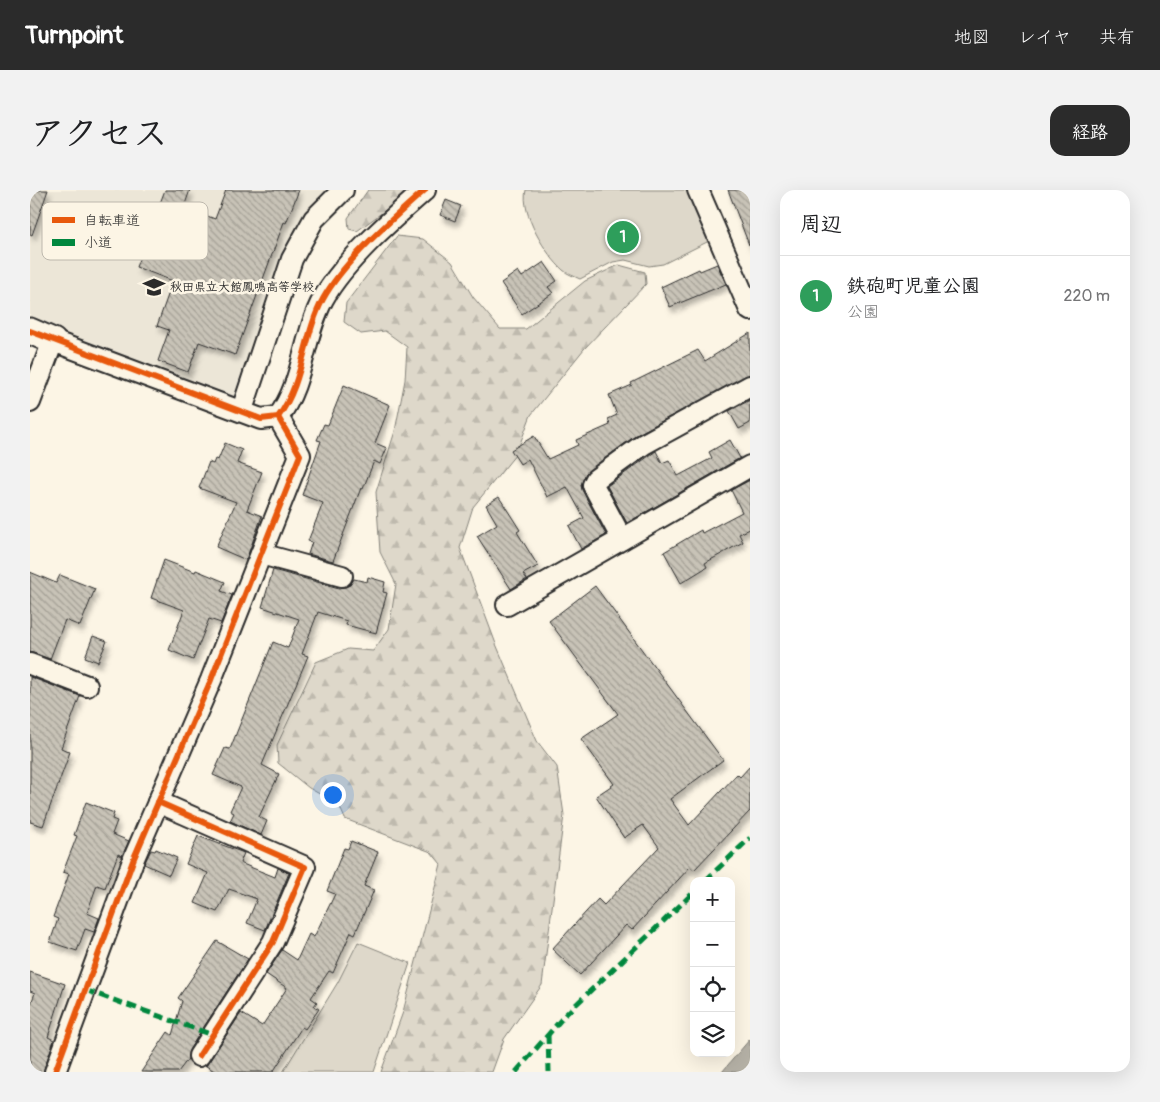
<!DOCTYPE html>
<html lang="ja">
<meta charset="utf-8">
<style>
body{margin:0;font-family:Pangolin,"Klee One",sans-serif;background:#f2f2f2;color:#202124}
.controls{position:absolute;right:15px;bottom:15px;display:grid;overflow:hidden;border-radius:10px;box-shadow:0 5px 20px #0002}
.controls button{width:45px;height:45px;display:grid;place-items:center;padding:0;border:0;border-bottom:1px solid #e0e0e0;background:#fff;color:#202124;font:25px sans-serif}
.you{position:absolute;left:302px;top:604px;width:18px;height:18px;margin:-12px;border:4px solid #fff;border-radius:50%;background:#1a73e8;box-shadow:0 0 0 8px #1a73e833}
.badge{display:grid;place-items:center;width:32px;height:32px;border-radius:50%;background:#2b2b2b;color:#fff;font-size:16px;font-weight:700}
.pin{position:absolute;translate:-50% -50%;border:2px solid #fff;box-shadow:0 1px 5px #0006}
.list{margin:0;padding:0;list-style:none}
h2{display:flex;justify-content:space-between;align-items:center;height:65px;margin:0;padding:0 20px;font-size:21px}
h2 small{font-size:16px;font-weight:400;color:#757577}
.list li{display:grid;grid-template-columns:32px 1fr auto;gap:15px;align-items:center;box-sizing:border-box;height:80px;padding:0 20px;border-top:1px solid #e0e0e0}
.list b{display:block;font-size:19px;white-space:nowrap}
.list p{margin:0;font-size:16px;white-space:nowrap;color:#757577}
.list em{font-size:16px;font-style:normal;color:#757577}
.icon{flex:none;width:28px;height:28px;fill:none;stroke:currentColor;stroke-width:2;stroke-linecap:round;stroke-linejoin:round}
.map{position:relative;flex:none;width:720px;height:882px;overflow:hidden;border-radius:15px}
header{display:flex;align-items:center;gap:30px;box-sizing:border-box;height:70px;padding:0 25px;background:#2b2b2b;color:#fff}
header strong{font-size:24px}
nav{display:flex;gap:28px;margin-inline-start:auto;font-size:18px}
.intro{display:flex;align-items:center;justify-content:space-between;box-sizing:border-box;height:120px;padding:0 30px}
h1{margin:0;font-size:35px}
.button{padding:12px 22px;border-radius:15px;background:#2b2b2b;color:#fff;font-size:18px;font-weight:700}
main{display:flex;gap:30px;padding:0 30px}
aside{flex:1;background:#fff;border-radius:15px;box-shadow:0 5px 20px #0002}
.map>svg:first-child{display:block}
.built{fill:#ece6d7}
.green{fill:#ded8ca;stroke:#84827a}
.forest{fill:url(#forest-firs);stroke:#84827a}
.water{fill:#b4b0a5;stroke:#7d7b74}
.building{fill:url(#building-back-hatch);stroke:#2b2b2b;filter:url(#shadow)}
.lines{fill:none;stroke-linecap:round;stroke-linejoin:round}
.minor-casing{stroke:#2b2b2b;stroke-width:24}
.tertiary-casing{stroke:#2b2b2b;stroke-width:29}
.minor{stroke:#fcf5e5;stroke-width:20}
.tertiary{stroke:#fcf5e5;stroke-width:25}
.quiet{stroke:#00873e;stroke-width:5;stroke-dasharray:10 5;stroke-linecap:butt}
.cycleway-casing{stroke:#fcf5e5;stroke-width:9}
.cycleway{stroke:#e8590c;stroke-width:6}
.labels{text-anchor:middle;stroke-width:5;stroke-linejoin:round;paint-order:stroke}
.poi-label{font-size:12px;font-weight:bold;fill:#2b2b2b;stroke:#fcf5e5;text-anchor:start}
.key{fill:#fcf5e5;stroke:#bdb8ad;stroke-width:1}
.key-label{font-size:14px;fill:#2b2b2b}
</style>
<header>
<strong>Turnpoint</strong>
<nav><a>地図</a><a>レイヤ</a><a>共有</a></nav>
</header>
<div class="intro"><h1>アクセス</h1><a class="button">経路</a></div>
<main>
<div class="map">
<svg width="720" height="882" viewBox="0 0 720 882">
<defs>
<pattern id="forest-firs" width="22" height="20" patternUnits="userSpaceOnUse" patternTransform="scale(1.25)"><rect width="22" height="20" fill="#ded8ca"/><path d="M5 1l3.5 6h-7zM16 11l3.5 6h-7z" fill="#bfbaae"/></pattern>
<pattern id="building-back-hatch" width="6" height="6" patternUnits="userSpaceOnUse" patternTransform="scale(1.25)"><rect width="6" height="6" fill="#c8c3b7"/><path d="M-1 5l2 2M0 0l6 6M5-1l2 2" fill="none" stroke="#a39f95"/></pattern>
<filter id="shadow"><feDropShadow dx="3" dy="5.5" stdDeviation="2.5" flood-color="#0004"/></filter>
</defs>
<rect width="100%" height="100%" fill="#fcf5e5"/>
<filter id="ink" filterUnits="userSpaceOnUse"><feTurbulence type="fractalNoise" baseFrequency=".02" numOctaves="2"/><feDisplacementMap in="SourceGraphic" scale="10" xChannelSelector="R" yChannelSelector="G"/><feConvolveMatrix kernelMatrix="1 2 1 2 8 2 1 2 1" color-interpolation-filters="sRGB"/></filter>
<g filter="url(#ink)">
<!-- built -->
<path class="built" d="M0 0H304L281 24 215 200 201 209 0 128Z"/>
<!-- green -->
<g class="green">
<path d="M496 0H659L679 51 633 74 619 76 595 70 583 72 550 89C544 86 537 84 533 80 516 65 490 23 496 0Z"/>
<path d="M328 752 380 773 344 882H253L308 792Z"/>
</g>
<!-- forest -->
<g class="forest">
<path d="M338 0H378L357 19 327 41 319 39 318 28Z"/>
<path d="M367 46 393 49 422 72 443 107 470 139H496L555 91 589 75 615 82 616 94 554 159 501 225 486 264 443 317 430 358 466 454 507 551 527 577 534 625 512 795 474 849 462 882H351L373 822 411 674 401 662 315 629 309 615 279 598 248 573 247 555 286 472 318 459 343 461 359 439 366 394 350 362 346 302 365 241 375 190 377 157 355 141 331 144 314 132 316 113Z"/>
</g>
<!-- water -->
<path class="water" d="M720 849V882H692Z"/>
<!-- building -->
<g class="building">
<path d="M0 0H18L2 45 0 44Z"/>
<path d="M135 0H160L154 17 185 29 196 0H269L256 33 254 32 205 165 169 152 158 182 128 171 139 140 127 136 143 91 106 77Z"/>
<path d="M698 0H720V54L719 55Z"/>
<path d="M416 10 431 16 425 31 410 25Z"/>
<path d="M514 72 527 91 518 97 523 103 492 124 471 93 488 81 492 87Z"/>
<path d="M687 74 696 94 640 117 631 97 669 79 670 81Z"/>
<path d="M720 143V184L608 244 556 283 551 295 552 300 576 345 551 359 539 336 554 328 537 297 517 307 498 269 490 274 481 260 504 246 518 269 548 255 546 250 580 235 578 229 587 225 579 205 602 195 601 193 668 160 675 171Z"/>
<path d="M314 195 360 215 345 253 357 258 350 274 344 271 333 299 331 298 303 371 278 364 282 352 278 351 293 313 272 305 291 251 287 250 294 234 298 235Z"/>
<path d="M720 210V233L709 239 699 221Z"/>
<path d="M700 250 710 268 597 333 577 296 626 261 632 273 639 270 648 286 682 268 679 262Z"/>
<path d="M195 253 212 260 207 273 232 282 217 320 232 326 216 370 186 357 206 312 169 298 179 272 183 274 185 269 188 270Z"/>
<path d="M720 290V339L709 344 713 352 675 373 677 377 651 393 634 362 671 340 672 343 712 322 701 300Z"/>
<path d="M469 307 490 340 487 342 508 376 493 384 497 389 481 399 447 346 467 334 456 315Z"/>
<path d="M134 370 165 382 166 380 195 392 191 401 202 405 191 433 179 429 163 470 139 460 154 420 121 408Z"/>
<path d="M243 380 309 398 320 395 324 389 337 392 338 387 355 392 353 402 357 403 346 443 316 435 317 431 288 422 272 464 278 466 232 575 249 584 229 627 237 631 231 645 200 631 204 623 200 621 211 597 183 585 195 558 200 559 243 452 258 458 269 429 232 417Z"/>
<path d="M0 382 26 393 30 385 65 399 50 436 35 430 20 469 0 462Z"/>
<path d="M565 396 693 570 640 609 659 635 707 584 710 587 720 576V621L664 680 660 677 602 740 596 735 550 785 522 759 568 709 574 715 629 657 613 635 594 648 566 606 584 594 551 549 588 524 519 431Z"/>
<path d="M63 446 77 451 68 472 55 467Z"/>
<path d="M0 487 50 506 31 558 40 562 13 636 0 632Z"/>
<path d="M56 612 84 623 82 629 87 631 82 644 99 651 92 666 88 664 75 698 67 695 57 723 69 728 64 742 55 739 47 761 20 752 28 729 23 727 39 684 33 682 47 646 44 645Z"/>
<path d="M168 646 214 663 210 673 245 687 248 678 259 683 235 740 217 733 227 709 199 699 187 722 165 713 178 683 156 674Z"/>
<path d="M321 651 348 662 334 696 344 700 325 744 321 742 303 783 299 781 281 808 287 812 284 816 289 819 275 839 272 837 243 882H186L176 876 211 823 232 836 257 798 236 784 252 760 267 770 279 744 284 747 305 704 297 701 314 658 318 659Z"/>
<path d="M126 659 147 668 139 685 114 674 121 660 125 661Z"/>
<path d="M187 751 218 769 159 860 158 869 148 882H111L138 842 142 845 152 811 148 808Z"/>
<path d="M0 782 35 794 18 847 24 850 13 882H0V816L5 803 0 801Z"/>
</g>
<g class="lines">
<!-- minor casing -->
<g class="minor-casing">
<g id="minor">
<path d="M668 0 720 120"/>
<path d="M0 212 23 151 231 229 248 227C274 193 273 146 293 109 314 71 362 29 395 0"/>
<path d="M212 220 262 69 284 29 313 0"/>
<path d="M592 349 563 295 566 289 614 254 720 196"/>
<path d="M231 364 312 386"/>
<path d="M477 415 720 276"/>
<path d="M0 474 57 496"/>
<path d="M128 612 275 677 243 752 169 866"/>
<path d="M25 882 104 668 181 490 270 265 248 227"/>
</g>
</g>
<!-- tertiary casing -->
<g class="tertiary-casing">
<path id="tertiary" d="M0 141 23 151"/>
</g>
<!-- minor -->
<use href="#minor" class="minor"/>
<!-- tertiary -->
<use href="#tertiary" class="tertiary"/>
<!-- quiet -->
<g class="quiet">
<path d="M675 691 720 648"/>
<path d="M55 800 183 845"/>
<path d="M518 844 519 882"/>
<path d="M486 882 535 825 664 702"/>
</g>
<!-- cycleway casing -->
<g class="cycleway-casing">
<g id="cycleway">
<path d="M0 141 231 229 248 227C274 193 273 146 293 109 314 71 362 29 395 0"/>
<path d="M128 612 275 677 243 752 169 866"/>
<path d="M25 882 104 668 181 490 270 265 248 227"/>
</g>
</g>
<!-- cycleway -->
<use href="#cycleway" class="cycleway"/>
</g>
</g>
<!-- icons -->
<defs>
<g id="school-bare" transform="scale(1.725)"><path d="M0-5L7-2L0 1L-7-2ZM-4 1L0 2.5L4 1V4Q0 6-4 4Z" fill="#2b2b2b" stroke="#fcf5e5" stroke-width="2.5" paint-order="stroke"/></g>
</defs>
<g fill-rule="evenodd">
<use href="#school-bare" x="124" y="97"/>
</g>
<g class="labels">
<!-- poi labels -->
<g class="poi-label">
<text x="140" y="101">秋田県立大館鳳鳴高等学校</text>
</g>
</g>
<!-- legend -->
<rect x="12" y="12" width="166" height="58" rx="8" class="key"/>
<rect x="22" y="27" width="23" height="6" fill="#e8590c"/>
<rect x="22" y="49" width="23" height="7" fill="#00873e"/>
<g class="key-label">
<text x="54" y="35">自転車道</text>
<text x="54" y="57">小道</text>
</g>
</svg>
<div class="controls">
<button>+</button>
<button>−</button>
<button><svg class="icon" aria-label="locate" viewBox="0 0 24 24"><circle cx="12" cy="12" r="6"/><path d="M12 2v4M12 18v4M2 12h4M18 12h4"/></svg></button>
<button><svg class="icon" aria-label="layers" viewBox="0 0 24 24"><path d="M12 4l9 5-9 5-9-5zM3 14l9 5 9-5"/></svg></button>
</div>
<div class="you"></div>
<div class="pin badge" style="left:593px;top:47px;background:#2e9e5b">1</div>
</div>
<aside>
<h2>周辺<small></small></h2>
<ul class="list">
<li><span class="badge" style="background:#2e9e5b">1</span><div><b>鉄砲町児童公園</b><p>公園</p></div><em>220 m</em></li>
</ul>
</aside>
</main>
